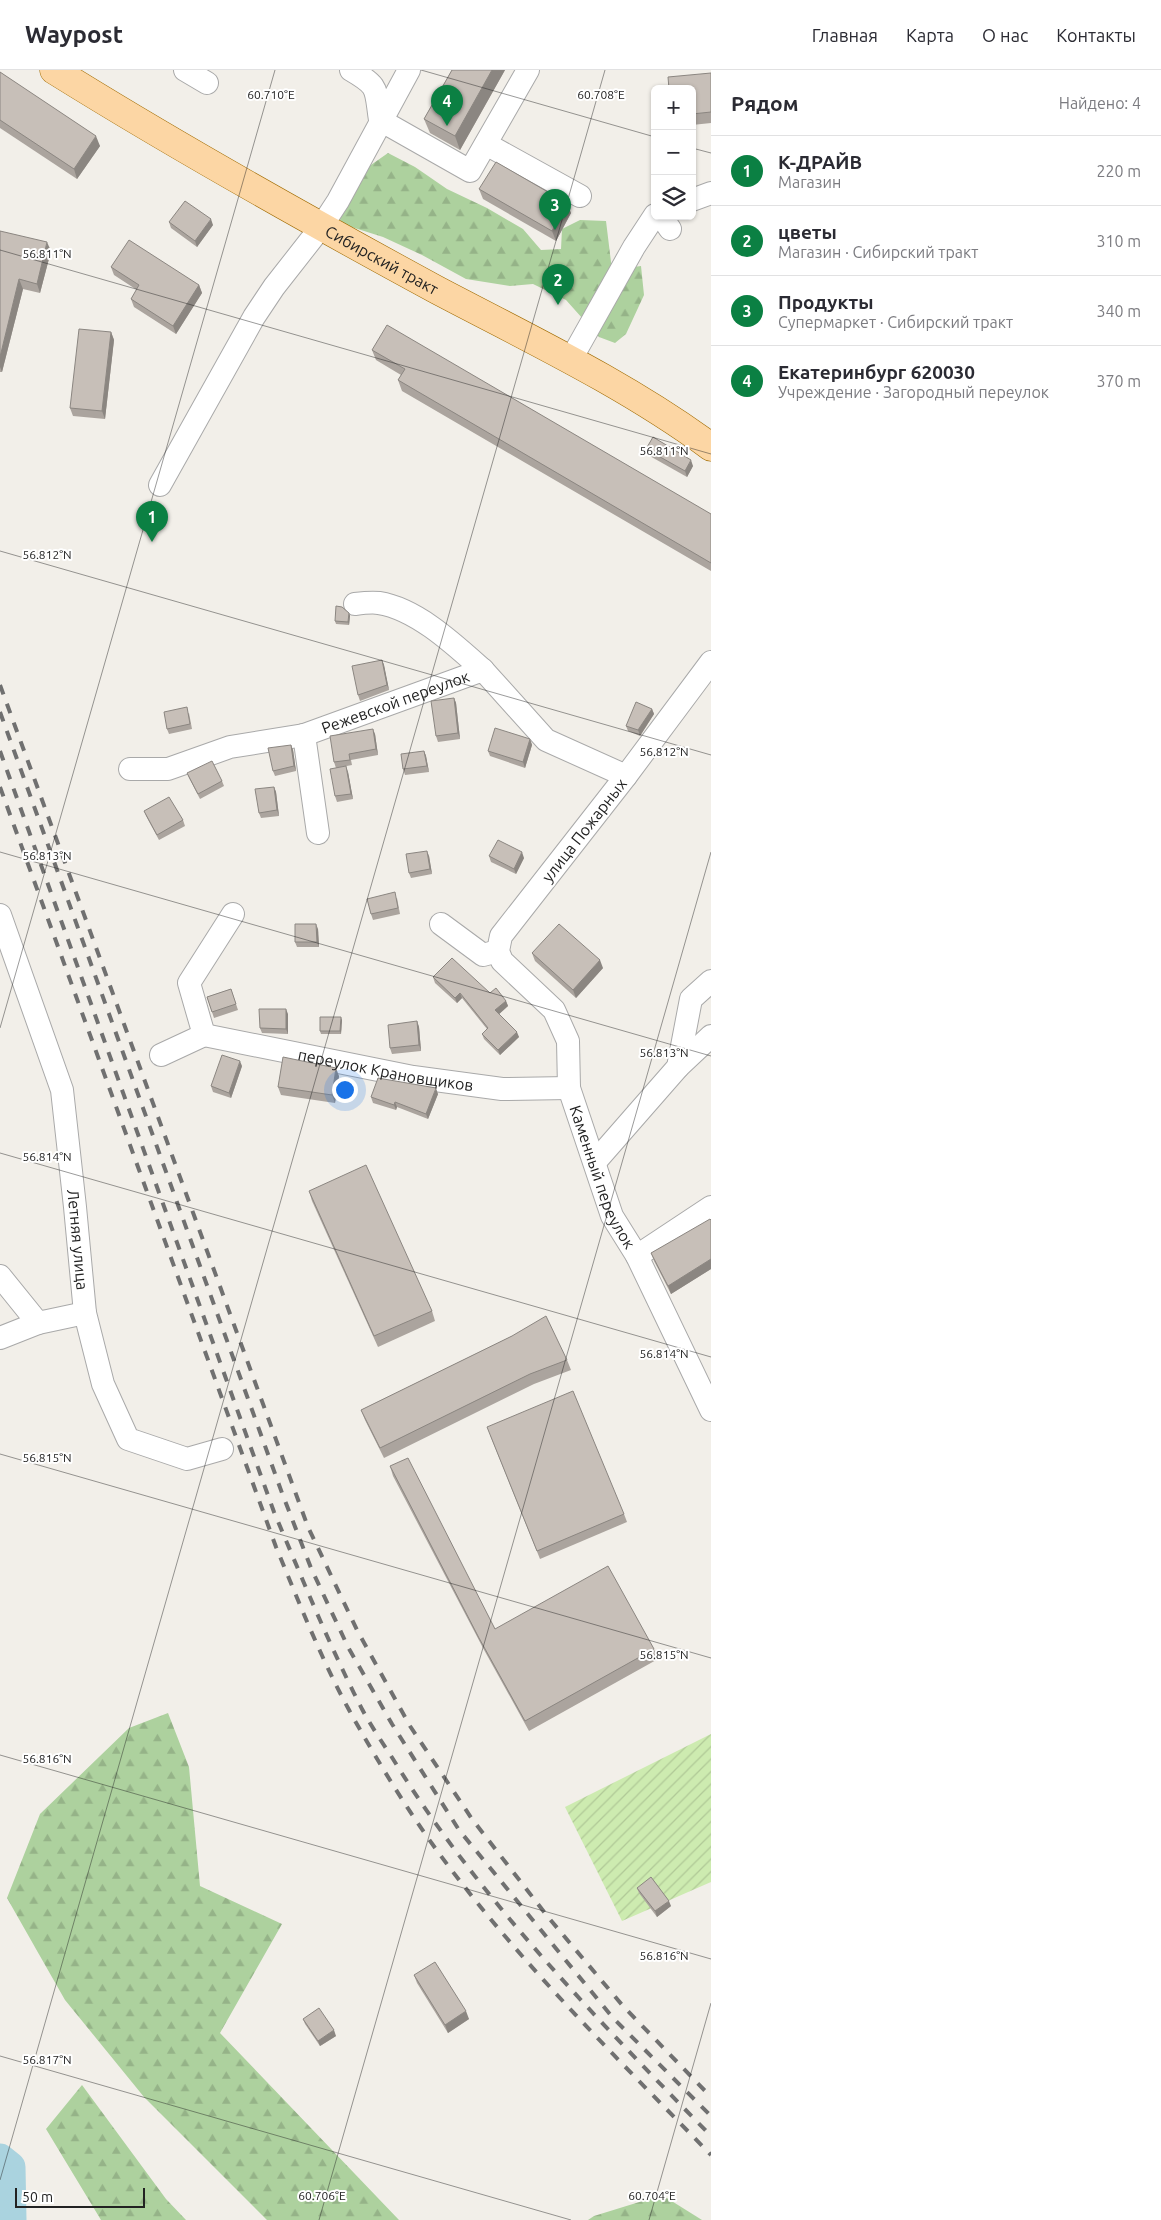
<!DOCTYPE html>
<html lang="ru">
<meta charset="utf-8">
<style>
body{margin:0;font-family:Ubuntu,sans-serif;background:#f2f2f3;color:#2b2b33}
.controls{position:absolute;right:15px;top:15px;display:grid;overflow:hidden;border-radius:8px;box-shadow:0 1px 4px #0004}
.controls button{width:45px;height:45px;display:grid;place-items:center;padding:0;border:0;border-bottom:1px solid #e1e1e2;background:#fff;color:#2b2b33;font:25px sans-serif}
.scale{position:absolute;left:15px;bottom:12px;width:130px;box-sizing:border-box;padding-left:5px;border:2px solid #222;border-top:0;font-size:14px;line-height:18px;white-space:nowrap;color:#222;-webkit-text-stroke:4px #fff;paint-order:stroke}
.you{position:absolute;left:344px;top:1019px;width:18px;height:18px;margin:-12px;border:4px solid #fff;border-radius:50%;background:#1a73e8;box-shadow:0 0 0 8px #1a73e833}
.badge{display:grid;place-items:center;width:32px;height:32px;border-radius:50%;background:#0b8043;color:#fff;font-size:16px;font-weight:700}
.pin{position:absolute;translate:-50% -41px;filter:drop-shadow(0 1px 2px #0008)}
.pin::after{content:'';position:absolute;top:26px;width:18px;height:15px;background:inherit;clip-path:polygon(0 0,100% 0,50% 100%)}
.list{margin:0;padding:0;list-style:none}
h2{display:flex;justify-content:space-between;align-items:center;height:65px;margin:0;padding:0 20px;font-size:21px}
h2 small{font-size:16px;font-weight:400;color:#7c7c81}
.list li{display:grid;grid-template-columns:32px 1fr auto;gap:15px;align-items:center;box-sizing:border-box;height:70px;padding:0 20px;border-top:1px solid #e1e1e2}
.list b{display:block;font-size:19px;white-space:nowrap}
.list p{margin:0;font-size:16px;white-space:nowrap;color:#7c7c81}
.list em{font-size:16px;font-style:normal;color:#7c7c81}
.icon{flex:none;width:28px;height:28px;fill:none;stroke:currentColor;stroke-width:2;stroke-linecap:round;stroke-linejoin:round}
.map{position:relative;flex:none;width:711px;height:2150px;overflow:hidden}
header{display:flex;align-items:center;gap:30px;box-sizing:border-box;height:70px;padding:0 25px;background:#fff;border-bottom:1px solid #e1e1e2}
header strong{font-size:24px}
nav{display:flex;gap:28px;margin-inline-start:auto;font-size:18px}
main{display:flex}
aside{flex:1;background:#fff}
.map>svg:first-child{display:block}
.forest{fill:url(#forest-firs)}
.garden{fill:url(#garden-furrows)}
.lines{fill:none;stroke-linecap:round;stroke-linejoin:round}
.river{stroke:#aad3df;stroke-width:31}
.minor-casing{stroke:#a9a9a9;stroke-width:24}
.major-casing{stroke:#a06b00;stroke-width:29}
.minor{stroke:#fff;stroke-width:22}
.major{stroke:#fcd6a4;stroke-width:28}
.rail{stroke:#707070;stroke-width:4;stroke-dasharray:10 10;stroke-linecap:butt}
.wall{fill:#aba49e}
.shaded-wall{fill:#8b8681}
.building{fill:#c7bfb8;stroke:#8b8681}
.ticks{fill:none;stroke:#222;stroke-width:1;stroke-opacity:0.45}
.labels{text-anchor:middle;stroke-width:4;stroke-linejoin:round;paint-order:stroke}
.street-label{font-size:16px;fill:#222;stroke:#fff}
.ticks-label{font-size:12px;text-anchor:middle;fill:#222;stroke:#fff;stroke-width:4;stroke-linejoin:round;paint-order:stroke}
</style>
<header>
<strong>Waypost</strong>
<nav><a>Главная</a><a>Карта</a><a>О нас</a><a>Контакты</a></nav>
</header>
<main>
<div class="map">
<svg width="711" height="2150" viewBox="0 0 711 2150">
<defs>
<pattern id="forest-firs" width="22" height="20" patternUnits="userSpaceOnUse" patternTransform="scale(1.25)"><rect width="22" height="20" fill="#add19e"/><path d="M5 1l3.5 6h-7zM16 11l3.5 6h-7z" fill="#95b388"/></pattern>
<pattern id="garden-furrows" width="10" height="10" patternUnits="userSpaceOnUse" patternTransform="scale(1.25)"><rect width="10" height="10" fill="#cdebb0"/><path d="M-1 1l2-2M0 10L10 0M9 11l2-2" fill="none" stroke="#b0c997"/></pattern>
</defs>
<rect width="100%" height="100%" fill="#f2efe9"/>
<!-- forest -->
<g class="forest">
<path d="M388 83 415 97 447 119 487 138 523 159 541 180 561 179 562 159 580 150 606 151 612 200 641 196 644 225 626 264 615 273 599 267 566 230 533 214 510 216 466 209 422 185 383 167 342 154 337 142 368 97Z"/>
<path d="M168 1643 189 1697 200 1816 282 1854 220 1963 399 2150H267L144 2027 65 1930 7 1828 40 1744 129 1658Z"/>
<path d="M82 2015 166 2129 186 2150H101L46 2059Z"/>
<path d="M662 2125 702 2150H588L594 2146Z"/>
</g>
<!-- garden -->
<path class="garden" d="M711 1664V1812L622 1851 565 1737Z"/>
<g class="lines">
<!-- river -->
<path class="river" d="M0 2089 10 2097 11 2150"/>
<!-- minor casing -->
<g class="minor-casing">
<g id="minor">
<path d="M185 0 207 13"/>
<path d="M351 0C380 17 375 18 380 50L470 101 528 0"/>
<path d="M486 74 580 126"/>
<path d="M692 130 711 123"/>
<path d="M661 146 670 159"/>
<path d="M570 291 634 177 655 145"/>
<path d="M160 415 254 247 274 217 321 157 338 131 409 0"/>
<path d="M355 534C363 533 372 532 379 533 417 539 455 575 483 600"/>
<path id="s1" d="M711 592 626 706 501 866 498 881 502 891 554 940 568 971 569 1018 612 1146 637 1186 711 1340"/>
<path d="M304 665 318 763"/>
<path id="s2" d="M130 699H168L230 677 304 665 483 600 546 670 626 706"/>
<path id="s3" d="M0 845 62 1020 75 1137 85 1243 103 1314 128 1369 187 1389 222 1379"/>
<path d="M441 854 483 885 498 881"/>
<path id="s4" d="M204 965 413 1007 502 1019 569 1018"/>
<path d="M161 985 204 965 189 913 233 844"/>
<path d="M678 997 711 966"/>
<path d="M595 1092 678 997 691 929 711 911"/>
<path d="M637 1186 711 1137"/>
<path d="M0 1206 38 1253 85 1243"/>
<path d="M0 1268 38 1253"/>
</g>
</g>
<!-- major casing -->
<g class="major-casing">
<g id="major">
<path id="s5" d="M54 0C179 78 308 150 437 220 530 269 627 315 711 377"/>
</g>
</g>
<!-- minor -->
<use href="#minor" class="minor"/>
<!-- major -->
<use href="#major" class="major"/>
<!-- rail -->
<g class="rail">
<path d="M0 615 308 1457 357 1560 410 1656 472 1749 548 1847 623 1936 711 2027"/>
<path d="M0 642 282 1423 311 1498 348 1577 392 1654 459 1760 613 1948 711 2046"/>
<path d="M0 681 274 1442C302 1508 329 1575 362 1639 371 1656 382 1672 393 1689 479 1829 596 1948 711 2066"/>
<path d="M0 717 276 1477C301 1537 325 1599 358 1656 388 1709 422 1763 460 1811 536 1909 625 1996 711 2085"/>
</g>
</g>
<!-- wall -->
<g class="wall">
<path d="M452 0H505L460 80 430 63 424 49Z"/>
<path d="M0 2 100 76 77 109 0 58Z"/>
<path d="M711 3V53L692 55V19Z"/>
<path d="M479 119 571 143 556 171 483 129Z"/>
<path d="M169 152 213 155 197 177 171 158Z"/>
<path d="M0 161 51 181 40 223 23 219 2 302H0Z"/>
<path d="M111 197 199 215 202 223 176 264 134 237 131 229 137 220 114 205Z"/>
<path d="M111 262 114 270 105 349 73 346 70 338Z"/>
<path d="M372 280 711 444V501L402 321 398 310 401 305 376 290Z"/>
<path d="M646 379 693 396 687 407 648 385Z"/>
<path d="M349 543 350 546 349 555 336 554 335 551Z"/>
<path d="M382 590 384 595 389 620 360 631 358 625Z"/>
<path d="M454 628 456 633 460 669 438 672 436 666Z"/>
<path d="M652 639 654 644 640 666 628 661 626 656Z"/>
<path d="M189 643 192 659 169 664 167 659Z"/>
<path d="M375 664 378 685 351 690 352 695 336 698 334 692Z"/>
<path d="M530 669 532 675 525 698 490 686 488 681Z"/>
<path d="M291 675 293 680 296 701 275 706 273 701Z"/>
<path d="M424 681 426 686 429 702 405 705 403 699Z"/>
<path d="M348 702 353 729 337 732 335 726Z"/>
<path d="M187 703 222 711 224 716 200 729 189 708Z"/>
<path d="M274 717 276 722 279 746 261 748 259 743Z"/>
<path d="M144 741 183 750 185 756 159 770 146 746Z"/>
<path d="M429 786 432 804 411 808 409 803Z"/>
<path d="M489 786 524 788 516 804 491 792Z"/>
<path d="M397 828 400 844 373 850 371 844Z"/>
<path d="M318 859 319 877H297L295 872Z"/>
<path d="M532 883 603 898 576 928 535 891Z"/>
<path d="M433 907 490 923 506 931 508 936 499 944 519 967 500 985 484 969 482 964 487 959 462 928 457 933 435 913Z"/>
<path d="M231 919 238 940 214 948 207 927Z"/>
<path d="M288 944V964L262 963 260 958Z"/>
<path d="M342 950 341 964H321L320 961Z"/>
<path d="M417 951 419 957 421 981 392 984 390 978Z"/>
<path d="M242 996 231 1028 213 1022 211 1016Z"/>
<path d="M339 1006 335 1033 281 1025 278 1017Z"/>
<path d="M438 1024 428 1049 397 1037 396 1040 373 1033 371 1027Z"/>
<path d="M309 1121 432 1241 435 1251 378 1277 312 1131Z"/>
<path d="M711 1150V1199L671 1224 654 1191 651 1183Z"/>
<path d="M512 1266 567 1290 571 1300 534 1314 384 1388 365 1350 361 1340Z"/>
<path d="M490 1365 624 1444 627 1452 540 1489Z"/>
<path d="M390 1396 495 1559 654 1579 658 1589 529 1661 483 1578 393 1406Z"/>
<path d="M637 1818 671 1836 657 1847 639 1823Z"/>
<path d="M414 1905 469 1949 448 1963 417 1913Z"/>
<path d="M303 1949 336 1966 320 1976 305 1954Z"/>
</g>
<!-- shaded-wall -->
<g class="shaded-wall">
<path d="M492 0H505L460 80 455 66Z"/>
<path d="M96 66 100 76 77 109 74 99Z"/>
<path d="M567 133 571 143 556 171 552 161Z"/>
<path d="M211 149 213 155 197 177 195 171Z"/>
<path d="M47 172 51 181 40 223 37 214Z"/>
<path d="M19 209 23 219 2 302 0 297V287Z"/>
<path d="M199 215 202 223 176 264 173 256Z"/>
<path d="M111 262 114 270 105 349 102 341Z"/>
<path d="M691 390 693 396 687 407 685 401Z"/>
<path d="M349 543 350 546 349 555 348 552Z"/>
<path d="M382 590 384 595 389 620 387 615Z"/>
<path d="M454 628 456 633 460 669 458 663Z"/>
<path d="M652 639 654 644 640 666 638 660Z"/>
<path d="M373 659 375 664 378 685 376 679Z"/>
<path d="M530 669 532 675 525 698 523 692Z"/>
<path d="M291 675 293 680 296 701 294 696Z"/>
<path d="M424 681 426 686 429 702 427 696Z"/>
<path d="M346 696 348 702 353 729 351 724Z"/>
<path d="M274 717 276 722 279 746 277 740Z"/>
<path d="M427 781 429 786 432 804 430 799Z"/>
<path d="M522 782 524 788 516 804 514 799Z"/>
<path d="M316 854 318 859 319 877 317 872Z"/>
<path d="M600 890 603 898 576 928 573 920Z"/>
<path d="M460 923 462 928 457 933 455 928Z"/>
<path d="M506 931 508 936 497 946 495 940Z"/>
<path d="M286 939 288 944V964L286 959Z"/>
<path d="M341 947 342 950 341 964 340 961Z"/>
<path d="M417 951 419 957 421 981 419 975Z"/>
<path d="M517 962 519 967 500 985 498 980Z"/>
<path d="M240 991 242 996 231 1028 229 1023Z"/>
<path d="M336 998 339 1006 335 1033 332 1025Z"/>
<path d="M436 1018 438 1024 428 1049 426 1044Z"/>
<path d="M395 1032 397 1037 396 1040 394 1035Z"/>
<path d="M711 1189V1199L671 1224 668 1216Z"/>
<path d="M669 1831 671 1836 657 1847 655 1841Z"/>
<path d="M466 1941 469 1949 448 1963 445 1955Z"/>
<path d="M334 1960 336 1966 320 1976 318 1971Z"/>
</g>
<!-- building -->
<g class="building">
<path d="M452 0H492L455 66 424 49Z"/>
<path d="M0 2 96 66 74 99 0 50Z"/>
<path d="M711 3V42L692 44V19H669L668 7Z"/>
<path d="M496 92 567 133 552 161 479 119Z"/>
<path d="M185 131 211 149 195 171 169 152Z"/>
<path d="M0 161 47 172 37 214 19 209 0 287Z"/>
<path d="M129 170 199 215 173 256 131 229 139 215 111 197Z"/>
<path d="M387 255 711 444V493L398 310 405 299 372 280Z"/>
<path d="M79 259 111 262 102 341 70 338Z"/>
<path d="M653 367 691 390 685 401 646 379Z"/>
<path d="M336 536 342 537 349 543 348 552 335 551Z"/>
<path d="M382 590 387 615 358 625 352 596Z"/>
<path d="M454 628 458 663 436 666 431 631Z"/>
<path d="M636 632 652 639 638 660 626 656Z"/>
<path d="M187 637 190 654 167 659 164 642Z"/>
<path d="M495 658 530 669 523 692 488 681Z"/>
<path d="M373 659 376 679 349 684 350 690 334 692 330 666Z"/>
<path d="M291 675 294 696 273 701 268 678Z"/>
<path d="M424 681 427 696 403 699 401 684Z"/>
<path d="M212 691 222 711 198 724 187 703Z"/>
<path d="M346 696 351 724 335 726 330 699Z"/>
<path d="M274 717 277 740 259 743 255 719Z"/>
<path d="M169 727 183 750 157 765 144 741Z"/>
<path d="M498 770 522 782 514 799 489 786Z"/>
<path d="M427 781 430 799 409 803 406 784Z"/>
<path d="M395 822 398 838 371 844 367 829Z"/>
<path d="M295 854H316L317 872H295Z"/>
<path d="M559 854 600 890 573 920 532 883Z"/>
<path d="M452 888 490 923 496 918 506 931 495 940 517 962 498 980 482 964 488 958 460 923 455 928 433 907Z"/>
<path d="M231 919 236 934 212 942 207 927Z"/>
<path d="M259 939H286V959L260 958Z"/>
<path d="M320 947H341L340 961H320Z"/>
<path d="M417 951 419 975 390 978 388 955Z"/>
<path d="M222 985 240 991 229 1023 211 1016Z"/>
<path d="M283 987 336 998 332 1025 278 1017Z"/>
<path d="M378 1008 436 1018 426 1044 395 1032 394 1035 371 1027Z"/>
<path d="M366 1095 432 1241 374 1266 309 1121Z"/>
<path d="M710 1149 711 1150V1189L668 1216 651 1183Z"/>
<path d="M546 1246 567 1290 530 1304 380 1378 361 1340 512 1266Z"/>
<path d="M573 1321 624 1444 537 1481 487 1357Z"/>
<path d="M408 1388 495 1559 608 1496 654 1579 525 1651 479 1568 390 1396Z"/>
<path d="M651 1807 669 1831 655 1841 637 1818Z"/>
<path d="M435 1892 466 1941 445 1955 414 1905Z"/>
<path d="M319 1938 334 1960 318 1971 303 1949Z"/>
</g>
<!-- ticks -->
<path class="ticks" d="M421 0 655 67M692 78 711 83M0 180 711 384M0 481 711 685M0 782 711 986M0 958 275 0M0 1083 711 1287M0 1384 711 1588M0 1685 711 1889M0 1986 571 2150M0 2110 605 0M319 2150 711 782M649 2150 711 1933"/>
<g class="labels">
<!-- street labels -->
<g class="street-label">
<text dy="6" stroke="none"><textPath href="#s5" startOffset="379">Сибирский тракт</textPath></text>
<text dy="6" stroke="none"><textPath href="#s2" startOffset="276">Режевской переулок</textPath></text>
<text transform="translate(584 760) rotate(-52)" y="6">улица Пожарных</text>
<text dy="6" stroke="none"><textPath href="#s4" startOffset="185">переулок Крановщиков</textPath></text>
<text dy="6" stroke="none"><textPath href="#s1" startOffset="619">Каменный переулок</textPath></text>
<text dy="6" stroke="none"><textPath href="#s3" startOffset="336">Летняя улица</textPath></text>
</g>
</g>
<g class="ticks-label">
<text x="271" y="29">60.710°E</text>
<text x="601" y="29">60.708°E</text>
<text x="47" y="188">56.811°N</text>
<text x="664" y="385">56.811°N</text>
<text x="47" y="489">56.812°N</text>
<text x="664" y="686">56.812°N</text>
<text x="47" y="790">56.813°N</text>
<text x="664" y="987">56.813°N</text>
<text x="47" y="1091">56.814°N</text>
<text x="664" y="1288">56.814°N</text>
<text x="47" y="1392">56.815°N</text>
<text x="664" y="1589">56.815°N</text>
<text x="47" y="1693">56.816°N</text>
<text x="664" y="1890">56.816°N</text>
<text x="47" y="1994">56.817°N</text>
<text x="322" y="2130">60.706°E</text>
<text x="652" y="2130">60.704°E</text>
</g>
</svg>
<div class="controls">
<button>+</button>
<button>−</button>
<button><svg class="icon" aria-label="layers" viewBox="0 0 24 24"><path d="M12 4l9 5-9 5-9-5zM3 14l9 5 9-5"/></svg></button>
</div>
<div class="scale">50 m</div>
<div class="you"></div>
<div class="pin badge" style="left:152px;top:472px">1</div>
<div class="pin badge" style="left:558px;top:235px">2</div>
<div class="pin badge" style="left:555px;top:160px">3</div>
<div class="pin badge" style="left:447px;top:56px">4</div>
</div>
<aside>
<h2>Рядом<small>Найдено: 4</small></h2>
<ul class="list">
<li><span class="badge">1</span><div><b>К-ДРАЙВ</b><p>Магазин</p></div><em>220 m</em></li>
<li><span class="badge">2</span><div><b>цветы</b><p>Магазин · Сибирский тракт</p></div><em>310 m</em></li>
<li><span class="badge">3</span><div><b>Продукты</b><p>Супермаркет · Сибирский тракт</p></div><em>340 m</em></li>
<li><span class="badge">4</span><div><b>Екатеринбург 620030</b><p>Учреждение · Загородный переулок</p></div><em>370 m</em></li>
</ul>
</aside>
</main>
